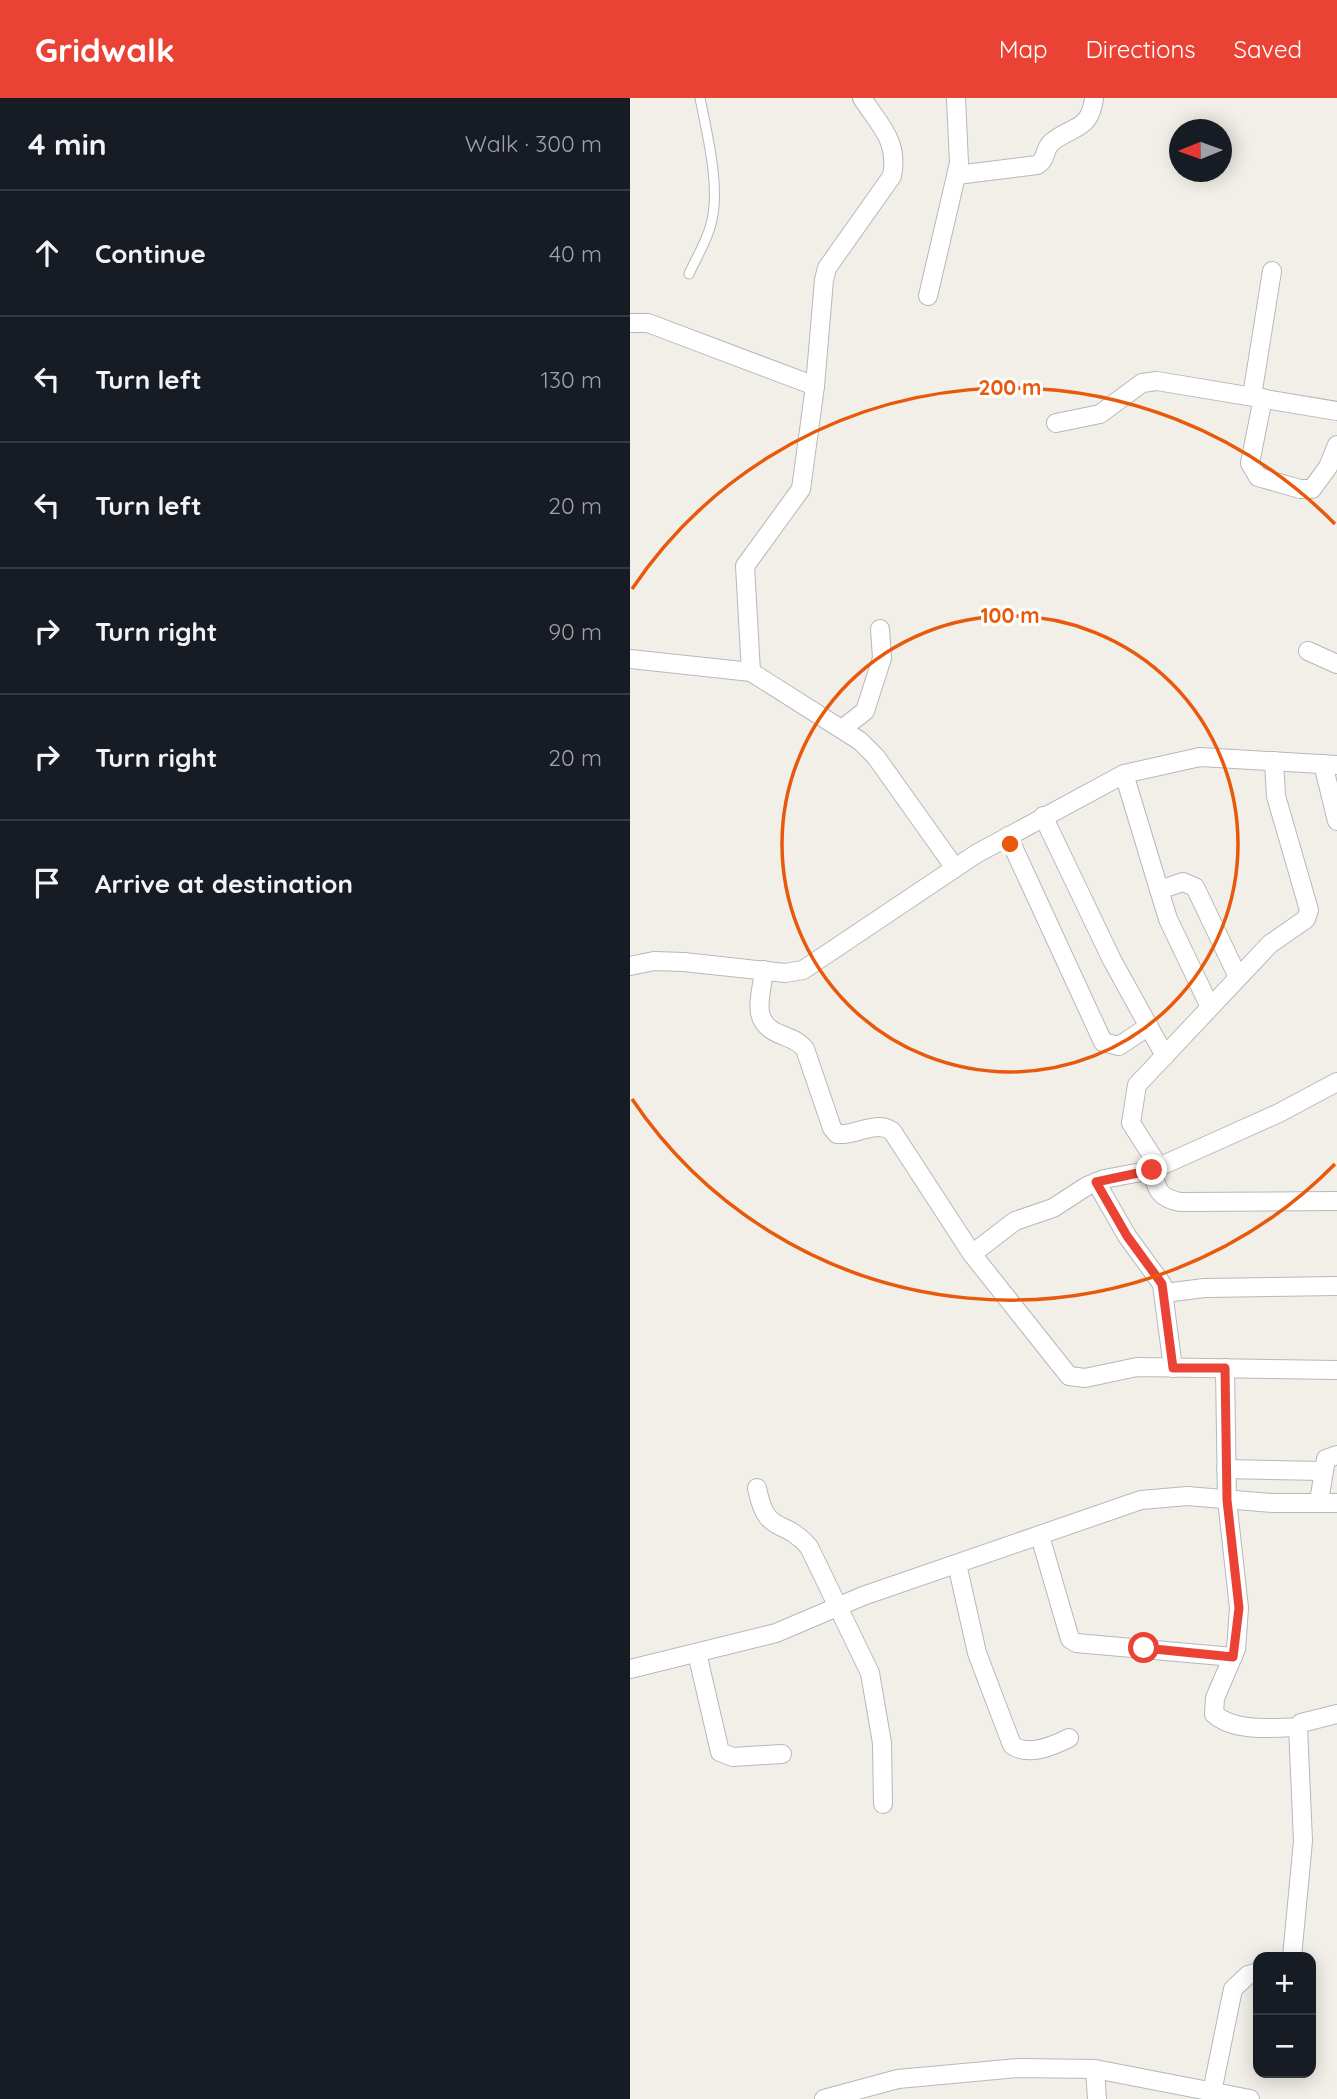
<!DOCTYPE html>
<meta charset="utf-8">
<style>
body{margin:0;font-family:Quicksand,sans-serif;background:#242831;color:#f1f3f6}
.controls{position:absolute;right:21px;bottom:21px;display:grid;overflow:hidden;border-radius:14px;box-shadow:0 4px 18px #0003}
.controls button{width:63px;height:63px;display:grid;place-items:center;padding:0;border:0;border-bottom:2px solid #363941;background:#171b24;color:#f1f3f6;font:35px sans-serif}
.compass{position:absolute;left:539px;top:21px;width:63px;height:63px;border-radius:50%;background:#171b24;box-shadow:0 4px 18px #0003;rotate:269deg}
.stop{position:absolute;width:21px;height:21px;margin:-16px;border:5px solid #ea4335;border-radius:50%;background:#fff}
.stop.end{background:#ea4335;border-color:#fff;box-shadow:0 2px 7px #0008}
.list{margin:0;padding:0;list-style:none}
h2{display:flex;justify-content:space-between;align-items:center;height:91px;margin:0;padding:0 28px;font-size:30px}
h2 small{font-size:23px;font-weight:400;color:#9ea1a6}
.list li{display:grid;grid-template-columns:46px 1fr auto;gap:21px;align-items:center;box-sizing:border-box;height:126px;padding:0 28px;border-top:2px solid #363941}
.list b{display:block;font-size:26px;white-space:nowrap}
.list em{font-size:23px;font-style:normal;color:#9ea1a6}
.icon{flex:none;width:38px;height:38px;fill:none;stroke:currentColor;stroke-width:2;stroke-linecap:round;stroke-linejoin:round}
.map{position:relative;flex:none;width:707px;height:2001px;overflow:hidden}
header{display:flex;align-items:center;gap:42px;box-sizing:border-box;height:98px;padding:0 35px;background:#ea4335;color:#fff}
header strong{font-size:33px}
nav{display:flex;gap:38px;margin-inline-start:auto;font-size:24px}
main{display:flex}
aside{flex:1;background:#171b24}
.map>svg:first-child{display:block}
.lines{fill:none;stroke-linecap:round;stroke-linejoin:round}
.service-casing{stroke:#b5b8bc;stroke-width:11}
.minor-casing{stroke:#b5b8bc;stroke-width:20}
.service{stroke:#fff;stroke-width:9}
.minor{stroke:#fff;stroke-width:18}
.route{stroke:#ea4335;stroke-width:9}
.ring{fill:none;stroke:#e8590c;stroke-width:3.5}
.centre{fill:#e8590c;stroke:#fff;stroke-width:3.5}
.ring-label{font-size:21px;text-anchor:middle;font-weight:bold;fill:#e8590c;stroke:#fff;stroke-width:6;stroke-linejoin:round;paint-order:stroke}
</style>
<header>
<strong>Gridwalk</strong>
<nav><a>Map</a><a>Directions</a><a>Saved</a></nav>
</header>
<main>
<aside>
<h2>4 min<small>Walk · 300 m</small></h2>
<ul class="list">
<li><svg class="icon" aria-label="ahead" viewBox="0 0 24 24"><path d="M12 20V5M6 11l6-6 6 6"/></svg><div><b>Continue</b></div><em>40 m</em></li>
<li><svg class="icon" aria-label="left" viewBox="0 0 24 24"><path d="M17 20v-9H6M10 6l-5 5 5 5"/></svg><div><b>Turn left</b></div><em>130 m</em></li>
<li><svg class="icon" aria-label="left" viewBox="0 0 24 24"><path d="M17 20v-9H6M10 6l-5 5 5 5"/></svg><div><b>Turn left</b></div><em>20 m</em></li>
<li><svg class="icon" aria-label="right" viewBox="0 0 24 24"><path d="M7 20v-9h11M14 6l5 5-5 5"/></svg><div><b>Turn right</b></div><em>90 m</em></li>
<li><svg class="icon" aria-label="right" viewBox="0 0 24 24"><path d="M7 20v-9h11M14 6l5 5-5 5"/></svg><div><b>Turn right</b></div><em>20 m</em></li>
<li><svg class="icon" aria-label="arrive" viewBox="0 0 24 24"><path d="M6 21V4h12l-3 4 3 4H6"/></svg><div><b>Arrive at destination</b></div></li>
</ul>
</aside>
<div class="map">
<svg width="707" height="2001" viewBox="0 0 707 2001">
<rect width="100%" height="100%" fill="#f1efe8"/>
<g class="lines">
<!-- service casing -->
<g class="service-casing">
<path id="service" d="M59 176C66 160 77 143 81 126 91 90 77 36 70 0"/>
</g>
<!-- minor casing -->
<g class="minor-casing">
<g id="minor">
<path d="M327 77 407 67C417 62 414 50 422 44 443 27 460 33 464 0"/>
<path d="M298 198 329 65 326 0"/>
<path d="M0 225H18L185 288"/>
<path d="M622 298 642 173"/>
<path d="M633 300 620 365 628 379 670 391H682L698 369 707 347"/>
<path d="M426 325 470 316 512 285 527 283 707 313"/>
<path d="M678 553 707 566"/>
<path d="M0 561 121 574 230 643 246 659 325 770"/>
<path d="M121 574 115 468 171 391 185 288 194 182 197 170 262 78C269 43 250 28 232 0"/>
<path d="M212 631 235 613 252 560 250 531"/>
<path d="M693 666 707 723"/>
<path d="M494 676 538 821 580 909"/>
<path d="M413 718 482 862 535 958"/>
<path d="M378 738 473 944 489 948 519 928"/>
<path d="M529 792 553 784 565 789 608 879"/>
<path d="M0 868 24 863 54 864 155 875 173 872 346 756 494 676 570 659 707 667"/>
<path d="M134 872C131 901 119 925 152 937 161 941 169 943 175 951L202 1030 207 1036C226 1038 244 1022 262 1033L342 1156 439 1278 455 1280 507 1269 707 1272"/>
<path d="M529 1069 501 1025 507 987 640 846 676 821 679 812 646 698 644 663"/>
<path d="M522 1072C527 1092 529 1100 550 1104L707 1103"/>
<path d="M466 1084 497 1138 532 1186 543 1270"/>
<path d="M342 1156 385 1123 423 1110 457 1088 474 1081 522 1072 649 1015 707 984"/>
<path d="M535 1195 574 1190 707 1188"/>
<path d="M595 1270 597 1402 609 1510 606 1551 585 1600 584 1616C604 1634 642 1630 668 1629"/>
<path d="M596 1371 692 1373"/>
<path d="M127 1390C137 1440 153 1418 179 1449L240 1575 252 1645 253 1706"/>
<path d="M689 1403 696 1361 707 1357"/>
<path d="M410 1438 440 1541 446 1545 603 1559"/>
<path d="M327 1466 347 1555 382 1647C398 1659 423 1648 439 1640"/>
<path d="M67 1555 90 1654 103 1659 152 1656"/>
<path d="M0 1571 146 1535 233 1498 511 1402 557 1398 643 1405H707"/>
<path d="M662 1859 673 1743 668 1629 671 1625 707 1616"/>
<path d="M465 1971 467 2001"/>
<path d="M582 1994 603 1891 618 1877 628 1874"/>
<path d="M194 2001 268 1981 388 1970 465 1971 620 2001"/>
</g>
</g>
<!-- service -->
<use href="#service" class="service"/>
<!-- minor -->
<use href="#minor" class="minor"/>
</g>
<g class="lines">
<!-- route -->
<path class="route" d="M514 1550 603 1559 609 1510 597 1402 595 1270H543L532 1186 497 1138 466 1084 522 1072"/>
</g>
<!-- distance rings -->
<g class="ring">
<circle cx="380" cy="746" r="228"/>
<path d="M705 1066A456 456 0 0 1 2 1001M2 491A456 456 0 0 1 705 426"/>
</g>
<circle cx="380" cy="746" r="10" class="centre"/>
<g class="ring-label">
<text x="380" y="297">200 m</text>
<text x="380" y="525">100 m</text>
</g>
</svg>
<div class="controls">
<button>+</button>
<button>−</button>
</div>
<svg class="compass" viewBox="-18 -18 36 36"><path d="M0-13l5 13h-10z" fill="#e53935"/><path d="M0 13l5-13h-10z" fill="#9ea1a6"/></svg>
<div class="stop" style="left:514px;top:1550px"></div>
<div class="stop end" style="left:522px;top:1072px"></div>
</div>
</main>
